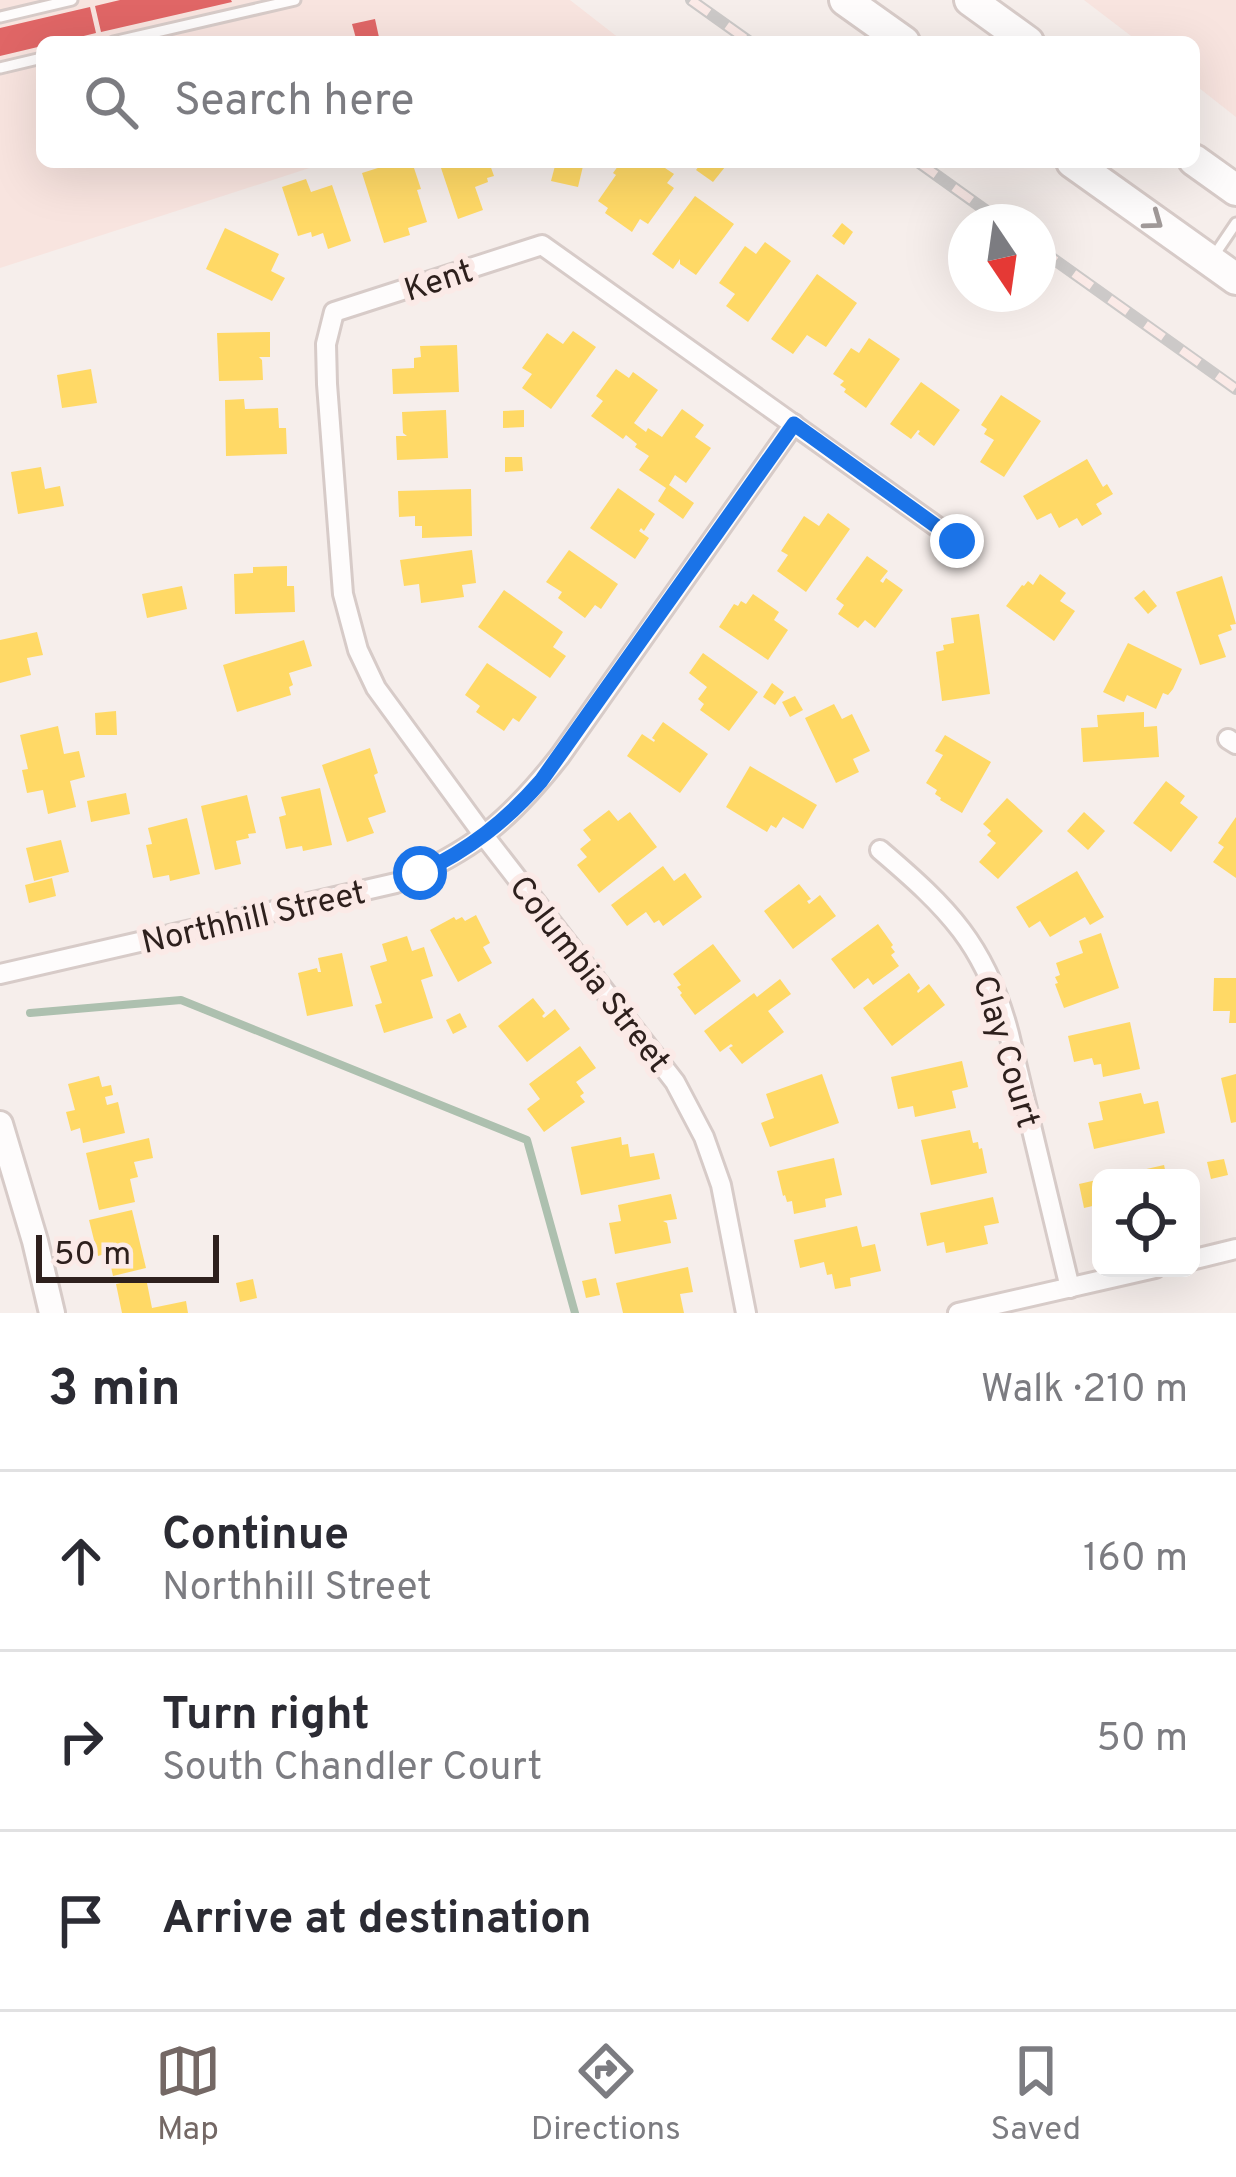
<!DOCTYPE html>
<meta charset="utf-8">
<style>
body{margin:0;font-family:Overpass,sans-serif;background:#f2f2f3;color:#2b2b33}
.controls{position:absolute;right:36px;bottom:36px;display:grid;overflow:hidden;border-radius:18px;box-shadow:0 12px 48px #0002}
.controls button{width:108px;height:108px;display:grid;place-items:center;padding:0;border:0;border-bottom:3px solid #e1e1e2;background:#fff;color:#2b2b33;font:60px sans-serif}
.compass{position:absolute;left:948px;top:204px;width:108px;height:108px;border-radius:50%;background:#fff;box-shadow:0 12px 48px #0002;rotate:167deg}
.scale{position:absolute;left:36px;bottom:30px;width:183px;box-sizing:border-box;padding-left:12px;border:6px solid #2e201d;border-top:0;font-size:33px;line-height:42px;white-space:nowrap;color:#2e201d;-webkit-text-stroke:9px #fbeae7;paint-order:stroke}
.stop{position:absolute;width:36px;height:36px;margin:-27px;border:9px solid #1a73e8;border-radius:50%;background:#fff}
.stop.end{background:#1a73e8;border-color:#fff;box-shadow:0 3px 12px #0008}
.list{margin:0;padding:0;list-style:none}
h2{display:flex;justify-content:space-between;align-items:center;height:156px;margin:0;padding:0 48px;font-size:51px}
h2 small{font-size:39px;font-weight:400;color:#7c7c81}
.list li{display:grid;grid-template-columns:78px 1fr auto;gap:36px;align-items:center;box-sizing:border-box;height:180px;padding:0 48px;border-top:3px solid #e1e1e2}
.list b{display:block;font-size:45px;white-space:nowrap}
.list p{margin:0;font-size:39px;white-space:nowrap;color:#7c7c81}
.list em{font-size:39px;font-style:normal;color:#7c7c81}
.icon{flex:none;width:66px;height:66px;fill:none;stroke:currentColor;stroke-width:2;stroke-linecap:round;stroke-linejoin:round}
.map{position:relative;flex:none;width:1236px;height:1313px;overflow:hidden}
.search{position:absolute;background:#fff;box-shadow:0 12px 48px #0002;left:36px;right:36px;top:36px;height:132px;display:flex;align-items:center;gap:30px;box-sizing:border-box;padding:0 42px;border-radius:18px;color:#7c7c81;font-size:45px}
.sheet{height:696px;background:#fff}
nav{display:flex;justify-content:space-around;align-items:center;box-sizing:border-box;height:168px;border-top:3px solid #e1e1e2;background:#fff;font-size:33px;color:#7c7c81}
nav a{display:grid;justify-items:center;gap:6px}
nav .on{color:#746865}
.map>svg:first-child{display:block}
.built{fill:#f8e4df}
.homes{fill:#ffd966}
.shops{fill:#e06666}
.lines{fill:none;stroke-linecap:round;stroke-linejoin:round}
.stream{stroke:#adc0af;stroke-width:8}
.service-casing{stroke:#d7cbc8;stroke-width:15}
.minor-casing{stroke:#d7cbc8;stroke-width:24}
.tertiary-casing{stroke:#d7cbc8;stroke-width:30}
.primary-casing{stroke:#d7cbc8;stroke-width:36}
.service{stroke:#fefcfc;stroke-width:9}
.minor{stroke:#fefcfc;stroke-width:18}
.tertiary{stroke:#fefcfc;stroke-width:24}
.primary{stroke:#fefcfc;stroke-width:30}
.rail-casing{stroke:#ccc9c8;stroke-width:12}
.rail{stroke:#fbeae7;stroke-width:8;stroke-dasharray:22;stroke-linecap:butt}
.oneway{stroke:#a09998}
.route{stroke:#1a73e8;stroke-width:15}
.labels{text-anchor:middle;stroke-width:12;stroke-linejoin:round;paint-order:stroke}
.street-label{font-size:33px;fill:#2e201d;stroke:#fbeae7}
</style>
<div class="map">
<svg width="1236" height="1313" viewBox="0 0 1236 1313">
<rect width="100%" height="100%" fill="#f6eeeb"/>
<!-- built -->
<g class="built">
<path d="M0 0H570L624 42H42V162H328L0 268Z"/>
<path d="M1084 0H1236V117L1194 84V42H1139Z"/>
</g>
<!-- homes -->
<g class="homes">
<path d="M397 162H412L421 189 417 190 427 222 408 228 410 235 384 243 362 173Z"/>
<path d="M439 162H489L494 176 487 178 488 182 475 187 483 210 458 219Z"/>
<path d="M556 162H584L578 187 551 181Z"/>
<path d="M621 162H656L674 174 667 183 674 188 648 224 640 219 632 232 605 213 608 208 598 201 616 175 613 173Z"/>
<path d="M702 162H729L713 182 696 170Z"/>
<path d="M306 179 311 192 332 185 351 241 328 249 323 233 312 237 311 232 298 236 282 187Z"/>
<path d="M695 196 734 224 696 275 680 264V259L673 269 652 254Z"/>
<path d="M842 223 853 232 844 245 832 236Z"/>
<path d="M225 228 279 254 271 271 285 278 272 301 206 269Z"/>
<path d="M765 242 791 261 748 322 726 306 735 294 719 283 745 246 756 254Z"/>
<path d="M817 274 857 303 826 347 807 335 793 354 771 339Z"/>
<path d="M573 331 596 347 551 409 522 388 532 374 522 368 547 333 563 344Z"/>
<path d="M270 332V357H259L262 360 263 380 219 381 217 333Z"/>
<path d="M869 338 900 359 866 408 844 392 846 389 840 385 844 381 833 374 851 348 859 353Z"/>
<path d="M457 345 459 392 393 394 392 369 414 368V358L421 357 420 346Z"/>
<path d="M91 369 97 403 62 408 57 375Z"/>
<path d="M616 369 629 378 633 372 658 390 634 423 646 432 648 428 662 437 682 409 704 425 695 437 711 448 686 483 675 475 669 485 694 503 683 519 658 501 666 488 639 470 649 456 635 447 637 444 626 435 623 439 591 416 603 401 596 396Z"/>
<path d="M921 382 960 410 934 446 918 434 920 431 918 430 911 439 890 424Z"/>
<path d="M1001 395 1041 421 1004 477 980 462 994 440 984 434 987 429 981 425Z"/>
<path d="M244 399 245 409 278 408 279 428H286L287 454 226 456 225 400Z"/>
<path d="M446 410 448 458 397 460 396 436H407L403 433 402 412Z"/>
<path d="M524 410V427L503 428V411Z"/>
<path d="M505 457H522L523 471 505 472Z"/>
<path d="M1087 459 1103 487 1107 484 1113 494 1096 504 1102 514 1082 526 1077 518 1059 528 1051 513 1037 520 1023 496Z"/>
<path d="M41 467 45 489 60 486 64 506 18 514 11 472Z"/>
<path d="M618 488 655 514 644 531 641 528 639 531 649 538 635 559 590 528Z"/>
<path d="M471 489 472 536 422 538V526H415V516L399 517 398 491Z"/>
<path d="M828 513 850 529 806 592 777 571 788 555 781 551 804 516 819 526Z"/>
<path d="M472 550 476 583 462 585 464 597 421 603 419 584 404 586 400 560Z"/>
<path d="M569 550 618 584 601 609 595 605 585 618 558 598 562 592 546 582Z"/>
<path d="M867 556 888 571 880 581 883 583 886 578 903 590 875 628 865 620 858 628 838 614 844 605 836 599Z"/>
<path d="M287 566V586H294L295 612 235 614 234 574 253 573V567Z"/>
<path d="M1040 574 1066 593 1060 601 1075 611 1054 641 1006 606 1022 585 1024 586 1028 581 1033 585Z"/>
<path d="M1222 576 1236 624 1230 625 1232 630 1218 635 1226 657 1200 665 1176 592Z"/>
<path d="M182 586 187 609 147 618 142 594Z"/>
<path d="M504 590 563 632 553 647 566 656 550 678 478 627Z"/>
<path d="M1144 590 1157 606 1148 614 1134 598Z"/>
<path d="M753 594 779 612 774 620 788 630 768 660 719 627 734 604 738 606 741 601 746 604Z"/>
<path d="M979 614 990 694 942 701 936 652 944 650 943 645 954 643 951 618Z"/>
<path d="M37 632 43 655 27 658 31 675 0 683V640Z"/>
<path d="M304 640 312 666 289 673 293 685 289 687 291 695 237 712 223 665Z"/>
<path d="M1128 643 1182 669 1173 689 1168 695 1163 693 1156 709 1127 695 1124 702 1103 692Z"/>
<path d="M703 653 758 692 729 731 700 710 704 704 698 699 707 687 689 673Z"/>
<path d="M487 663 537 697 519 722 513 718 504 731 476 712 480 706 465 695Z"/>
<path d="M772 683 784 692 775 705 763 697Z"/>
<path d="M795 696 803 710 790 717 782 702Z"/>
<path d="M834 704 842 719 852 714 870 751 853 759 859 772 836 783 805 718Z"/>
<path d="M116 711 117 735H96L95 713Z"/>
<path d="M1144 712V727L1157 726 1159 757 1083 762 1081 728 1098 727 1097 715Z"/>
<path d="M663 722 708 754 680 793 627 756 642 734 654 742 655 740 652 738Z"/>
<path d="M58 726 64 754 79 751 85 777 70 781 76 807 48 814 43 790 27 793 22 770 28 769 20 735Z"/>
<path d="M945 735 991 762 962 813 940 800 941 798 935 794 937 790 926 783 943 755 935 751Z"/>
<path d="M370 748 378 773 374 775 386 812 368 818 374 833 347 842 322 765Z"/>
<path d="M750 766 817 805 803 829 783 817 776 828 771 825 767 832 726 807Z"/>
<path d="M1166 781 1185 796 1180 803 1198 817 1171 852 1133 823Z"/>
<path d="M320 788 332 845 303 851 302 846 286 849 279 817 286 815 281 797Z"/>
<path d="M126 793 130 814 91 822 87 801Z"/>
<path d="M247 795 256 833 248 834 249 838 236 841 241 864 215 870 201 806Z"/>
<path d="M1007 798 1043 831 998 879 979 862 996 843 987 835 991 831 983 824Z"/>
<path d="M609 810 618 821 630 812 657 847 599 893 577 865 587 857 580 849 591 840 583 830Z"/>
<path d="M1084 812 1105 831 1088 850 1067 831Z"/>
<path d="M1236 817V878L1213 862 1224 847 1218 843Z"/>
<path d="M187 818 200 874 170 881 169 875 153 878 146 845 152 844 148 828Z"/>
<path d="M61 840 69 872 34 881 26 848Z"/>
<path d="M663 866 674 881 685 873 702 897 663 926 659 920 654 923 646 912 627 926 611 905Z"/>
<path d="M1077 871 1104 917 1090 925 1085 917 1050 937 1040 921 1029 928 1016 907Z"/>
<path d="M52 878 56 896 29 903 25 885Z"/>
<path d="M799 884 811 899 807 901 809 904 820 895 836 916 793 949 764 911Z"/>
<path d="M476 915 490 943 483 947 492 963 458 982 430 930 454 917 456 920 462 917 465 921Z"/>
<path d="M878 924 893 945 891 947 895 952 891 955 899 966 873 985 868 978 854 989 831 959Z"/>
<path d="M1101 933 1119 988 1064 1008 1055 984 1058 983 1055 977 1060 975 1056 963 1083 953 1079 941Z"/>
<path d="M407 936 412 951 424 947 433 976 421 980 433 1018 384 1033 375 1005 382 1003 370 966 387 961 382 944Z"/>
<path d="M713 944 741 981 695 1015 680 995 682 993 677 987 681 985 673 974Z"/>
<path d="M342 953 353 1006 307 1016 298 973 317 968 318 972H321L318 958Z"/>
<path d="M909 973 920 988 917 991 918 993 929 984 945 1005 892 1046 863 1008Z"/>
<path d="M1214 978H1236V1023H1229L1230 1011H1213Z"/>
<path d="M780 979 791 994 768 1011 784 1032 742 1064 729 1048 733 1046 731 1044 720 1052 704 1031 754 993 757 997Z"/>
<path d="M533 998 545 1013 542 1016 544 1018 555 1009 570 1029 527 1062 498 1026Z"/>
<path d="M460 1013 467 1027 453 1034 446 1020Z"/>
<path d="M1130 1022 1140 1069 1103 1077 1101 1064 1094 1065 1092 1058 1074 1062 1068 1036Z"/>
<path d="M580 1046 596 1068 576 1082 584 1093 580 1096 585 1102 544 1132 527 1109 540 1099 529 1084Z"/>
<path d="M962 1061 968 1087 952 1091 956 1108 915 1117 913 1106 898 1109 891 1077Z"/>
<path d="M822 1074 839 1123 770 1147 761 1123 774 1118 766 1094Z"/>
<path d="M1236 1074V1122L1231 1123 1221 1078Z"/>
<path d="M99 1076 102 1087 111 1085 113 1095 105 1097 107 1105 118 1102 125 1133 83 1143 80 1128 71 1131 66 1112 75 1110 68 1084Z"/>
<path d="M1141 1093 1144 1104 1158 1101 1165 1133 1094 1149 1088 1123 1103 1120 1099 1102Z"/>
<path d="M970 1130 973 1143 978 1142 979 1149 982 1148 987 1173 931 1185 921 1140Z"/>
<path d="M621 1137 622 1145 628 1144 630 1157 654 1153 660 1179 581 1195 571 1147Z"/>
<path d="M149 1138 153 1158 134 1162 138 1177 130 1179 135 1202 99 1210 86 1153Z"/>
<path d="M834 1158 842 1195 825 1199 826 1207 794 1214 792 1201 787 1202 785 1195 783 1196 777 1171Z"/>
<path d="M1224 1159 1228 1175 1211 1179 1207 1162Z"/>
<path d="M1164 1165 1167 1178H1116V1176Z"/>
<path d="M1101 1179V1204L1084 1208 1079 1184Z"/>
<path d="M671 1194 677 1219 663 1221 667 1223 671 1243 615 1254 609 1223 621 1221 618 1205Z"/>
<path d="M993 1197 999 1223 984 1226 988 1244 946 1253 944 1242 927 1246 920 1213Z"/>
<path d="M132 1210 146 1268 113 1276 108 1253 98 1256 89 1220Z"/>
<path d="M857 1226 862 1247 875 1244 881 1271 850 1278 851 1286 835 1289 832 1274 827 1275 824 1262 800 1268 794 1240Z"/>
<path d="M688 1267 693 1292 680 1294 684 1313H623L616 1283Z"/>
<path d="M146 1278 152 1308 186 1301 188 1313H122L116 1284Z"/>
<path d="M596 1278 600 1295 586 1298 582 1281Z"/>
<path d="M253 1279 257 1298 240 1302 236 1283Z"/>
</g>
<!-- shops -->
<g class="shops">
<path d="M120 0H231L232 2 101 32 95 6Z"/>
<path d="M90 7 96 33 59 42H42V46L0 56V28Z"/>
<path d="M375 19 380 42H357L352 24Z"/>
</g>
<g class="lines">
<!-- stream -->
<path class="stream" d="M30 1013 181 1000 527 1140 575 1313"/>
<!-- service casing -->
<g class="service-casing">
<g id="service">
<path d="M0 17 72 0"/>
<path d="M113 42 295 0"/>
<path d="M0 68 42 58"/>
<path d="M1213 257 1236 223"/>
</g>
</g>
<!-- minor casing -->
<g class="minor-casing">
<g id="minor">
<path d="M1228 739 1236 744"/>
<path d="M880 850C948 908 986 945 1009 1034L1070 1288"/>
<path d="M0 974 396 883C472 852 510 820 560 756L794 424"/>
<path d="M1191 1260 1236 1249"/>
<path d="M746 1313 721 1185 704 1137 675 1082 485 837 376 688 358 650 343 594 327 384 326 344 334 312 542 245 957 541"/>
<path d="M958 1313 1155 1268"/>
</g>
</g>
<!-- tertiary casing -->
<g class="tertiary-casing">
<path id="tertiary" d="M0 1124 35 1241 52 1313"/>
</g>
<!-- primary casing -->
<g class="primary-casing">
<g id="primary">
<path d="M845 0 904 42"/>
<path d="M970 0 1028 42"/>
<path d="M1194 160 1236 190"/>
<path d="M1072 162 1236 279"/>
</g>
</g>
<!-- service -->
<use href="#service" class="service"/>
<!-- minor -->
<use href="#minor" class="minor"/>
<!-- tertiary -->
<use href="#tertiary" class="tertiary"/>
<!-- primary -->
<use href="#primary" class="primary"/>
<!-- rail casing -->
<g class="rail-casing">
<g id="rail">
<path d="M691 0 750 42"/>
<path d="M918 162 1002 222"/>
<path d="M1038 248 1236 389"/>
</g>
</g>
<!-- rail -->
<use href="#rail" class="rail"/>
</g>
<!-- one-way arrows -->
<defs><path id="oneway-chevron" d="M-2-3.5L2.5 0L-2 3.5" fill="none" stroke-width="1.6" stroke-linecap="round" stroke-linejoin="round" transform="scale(3)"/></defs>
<use class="oneway" href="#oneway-chevron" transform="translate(1154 221) rotate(36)"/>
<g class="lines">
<!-- route -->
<path class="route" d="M420 873C469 850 506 821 541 781L794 424 957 541"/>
</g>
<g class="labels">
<!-- street labels -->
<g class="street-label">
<text transform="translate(438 279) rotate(-18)" y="12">Kent</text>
<text transform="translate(253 916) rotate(-13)" y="12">Northhill Street</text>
<text transform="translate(591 973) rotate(52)" y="12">Columbia Street</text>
<text transform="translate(1008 1051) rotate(73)" y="12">Clay Court</text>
</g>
</g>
</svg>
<div class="controls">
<button><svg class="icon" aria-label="locate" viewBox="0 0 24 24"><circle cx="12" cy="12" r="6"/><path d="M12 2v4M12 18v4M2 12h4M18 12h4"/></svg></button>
</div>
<svg class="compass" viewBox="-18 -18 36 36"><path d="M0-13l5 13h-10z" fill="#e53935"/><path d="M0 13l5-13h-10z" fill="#7c7c81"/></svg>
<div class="scale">50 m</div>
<div class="stop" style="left:420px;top:873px"></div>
<div class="stop end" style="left:957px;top:541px"></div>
<div class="search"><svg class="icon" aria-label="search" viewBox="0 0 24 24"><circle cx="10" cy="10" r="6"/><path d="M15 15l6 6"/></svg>Search here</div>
</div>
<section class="sheet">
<h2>3 min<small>Walk · 210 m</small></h2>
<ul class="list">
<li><svg class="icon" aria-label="ahead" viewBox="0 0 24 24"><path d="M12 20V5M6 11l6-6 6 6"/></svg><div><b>Continue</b><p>Northhill Street</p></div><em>160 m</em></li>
<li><svg class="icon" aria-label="right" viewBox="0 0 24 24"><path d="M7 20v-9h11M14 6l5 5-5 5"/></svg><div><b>Turn right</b><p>South Chandler Court</p></div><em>50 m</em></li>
<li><svg class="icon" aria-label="arrive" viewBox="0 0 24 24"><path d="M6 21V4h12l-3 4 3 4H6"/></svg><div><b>Arrive at destination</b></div></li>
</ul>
</section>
<nav>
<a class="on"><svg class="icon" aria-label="map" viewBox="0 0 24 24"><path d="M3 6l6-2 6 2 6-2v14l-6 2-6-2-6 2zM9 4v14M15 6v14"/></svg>Map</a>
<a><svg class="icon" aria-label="directions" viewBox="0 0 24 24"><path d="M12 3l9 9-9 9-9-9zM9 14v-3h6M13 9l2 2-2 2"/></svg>Directions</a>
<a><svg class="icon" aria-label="saved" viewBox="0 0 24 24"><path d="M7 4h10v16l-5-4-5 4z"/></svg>Saved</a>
</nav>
